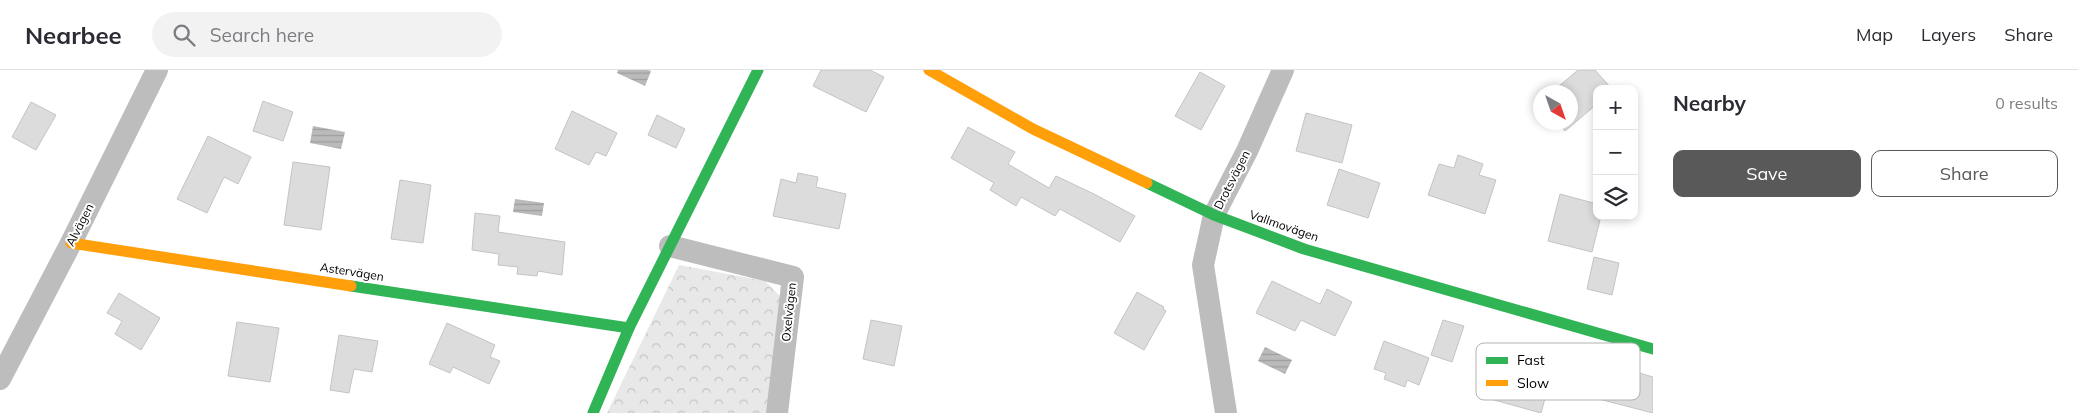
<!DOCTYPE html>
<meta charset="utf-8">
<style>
body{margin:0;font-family:Mulish,sans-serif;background:#f2f2f3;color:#2b2b33}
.controls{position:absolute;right:15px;top:15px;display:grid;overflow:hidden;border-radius:10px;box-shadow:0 2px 8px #0003}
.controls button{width:45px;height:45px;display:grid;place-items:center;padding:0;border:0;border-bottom:1px solid #e1e1e2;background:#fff;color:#2b2b33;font:25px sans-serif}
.compass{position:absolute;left:1533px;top:15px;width:45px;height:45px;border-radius:50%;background:#fff;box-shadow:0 2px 8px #0003;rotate:140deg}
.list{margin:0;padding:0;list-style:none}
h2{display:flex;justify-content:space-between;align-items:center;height:65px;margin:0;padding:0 20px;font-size:21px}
h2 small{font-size:16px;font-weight:400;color:#7c7c81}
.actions{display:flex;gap:10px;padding:15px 20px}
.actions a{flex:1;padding:11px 0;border:1px solid #595959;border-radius:10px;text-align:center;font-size:18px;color:#595959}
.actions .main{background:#595959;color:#fff}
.icon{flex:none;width:28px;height:28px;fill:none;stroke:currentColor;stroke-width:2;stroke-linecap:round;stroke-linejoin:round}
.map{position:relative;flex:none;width:1653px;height:343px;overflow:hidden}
header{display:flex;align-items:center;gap:30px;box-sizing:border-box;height:70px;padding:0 25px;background:#fff;border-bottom:1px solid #e1e1e2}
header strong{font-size:24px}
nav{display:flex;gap:28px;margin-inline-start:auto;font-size:18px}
.search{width:350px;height:45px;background:#f2f2f3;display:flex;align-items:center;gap:12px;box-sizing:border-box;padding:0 18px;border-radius:28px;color:#7c7c81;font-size:19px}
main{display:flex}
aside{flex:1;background:#fff}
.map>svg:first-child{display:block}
.forest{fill:url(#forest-crowns)}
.water{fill:url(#water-rules)}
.building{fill:#dcdcdc;stroke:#c4c4c4}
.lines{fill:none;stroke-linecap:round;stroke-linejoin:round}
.street{stroke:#bdbdbd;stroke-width:22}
.fast{stroke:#30b455;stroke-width:11}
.slow{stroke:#ff9f0a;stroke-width:11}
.labels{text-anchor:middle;stroke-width:4;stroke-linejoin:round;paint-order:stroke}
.street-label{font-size:12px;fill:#000;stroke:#fff}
.key{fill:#fff;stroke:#b2b2b2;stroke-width:1}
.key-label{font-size:14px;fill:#000}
</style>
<header>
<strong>Nearbee</strong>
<div class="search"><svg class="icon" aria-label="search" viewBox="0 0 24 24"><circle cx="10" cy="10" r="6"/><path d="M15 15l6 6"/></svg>Search here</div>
<nav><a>Map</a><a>Layers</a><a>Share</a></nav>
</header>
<main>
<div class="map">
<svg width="1653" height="343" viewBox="0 0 1653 343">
<defs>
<pattern id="forest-crowns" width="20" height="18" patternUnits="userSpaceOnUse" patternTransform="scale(1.25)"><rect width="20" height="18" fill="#e8e8e8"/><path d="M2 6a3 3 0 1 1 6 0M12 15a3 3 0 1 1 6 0" fill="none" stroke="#c5c5c5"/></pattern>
<pattern id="water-rules" width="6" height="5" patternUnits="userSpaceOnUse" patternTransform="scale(1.25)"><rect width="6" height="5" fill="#bababa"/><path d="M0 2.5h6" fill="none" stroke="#9e9e9e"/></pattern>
</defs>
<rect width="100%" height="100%" fill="#fff"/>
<!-- forest -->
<path class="forest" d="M679 195 765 211 783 229 768 343H607Z"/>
<!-- water -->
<g class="water">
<path d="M618 0H648L651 1 645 16 617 3Z"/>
<path d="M313 56 345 62 341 79 310 73Z"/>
<path d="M515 129 544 133 542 146 513 142Z"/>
<path d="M1265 277 1292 290 1285 304 1258 291Z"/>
</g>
<!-- building -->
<g class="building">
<path d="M821 0H870L884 7 866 42 813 16Z"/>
<path d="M1578 0H1595L1612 19H1597V34L1565 61 1558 52H1570V22H1552Z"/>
<path d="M1200 2 1225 16 1201 60 1175 46Z"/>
<path d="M263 31 293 42 283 71 253 61Z"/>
<path d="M31 32 56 45 36 80 12 67Z"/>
<path d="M572 41 617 63 606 86 596 82 589 95 555 79Z"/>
<path d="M1306 43 1352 55 1342 93 1296 81Z"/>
<path d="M657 45 685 59 676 78 648 65Z"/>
<path d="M968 57 1015 82 1008 94 1049 118 1056 106 1094 124 1135 146 1120 172 1060 139 1055 146 1021 127 1016 136 990 120 994 113 951 88Z"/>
<path d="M208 66 251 87 238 114 224 107 207 143 177 129Z"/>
<path d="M1458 85 1483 94 1479 105 1496 110 1485 144 1428 125 1439 94 1454 98Z"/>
<path d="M293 92 330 97 321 160 284 155Z"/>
<path d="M1339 99 1380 113 1368 148 1327 135Z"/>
<path d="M798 103 818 107 816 117 846 124 839 159 773 146 781 109 796 113Z"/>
<path d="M400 110 431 115 423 173 391 169Z"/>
<path d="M1560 124 1597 134V146H1601L1592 182 1548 171Z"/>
<path d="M475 143 500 146 498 162 565 172 562 205 538 201 537 206 517 204 518 197 498 195 499 184 472 180Z"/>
<path d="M1594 187 1619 193 1612 225 1587 219Z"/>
<path d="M1272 211 1320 234 1327 219 1352 232 1335 266 1301 250 1295 261 1256 243Z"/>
<path d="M1137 222 1164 237 1163 239 1166 241 1144 280 1114 263Z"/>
<path d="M119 223 160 248 141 280 115 264 122 251 107 243Z"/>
<path d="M871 250 902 256 894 296 863 289Z"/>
<path d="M1443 250 1464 256 1452 292 1431 285Z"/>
<path d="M237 252 279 258 270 312 228 306Z"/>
<path d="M447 253 495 275 490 287 500 291 489 314 453 297 450 303 429 294Z"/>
<path d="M339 265 378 271 372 302 354 299 349 323 330 320Z"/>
<path d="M1384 271 1429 288 1419 315 1407 310 1405 317 1384 309 1386 303 1374 299Z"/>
<path d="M1512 291 1535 297 1533 302 1550 307 1547 314H1549L1541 343 1487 328 1497 292 1511 296Z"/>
<path d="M1612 295 1653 307V343L1591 327 1599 299 1610 302Z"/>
</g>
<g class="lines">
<!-- street -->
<g class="street">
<path d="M670 176 793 207 777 343"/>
<path d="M0 309 71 173 157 0"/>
<path d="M1226 343 1203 195 1214 145 1247 81 1283 0"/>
</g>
<!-- fast -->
<g class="fast">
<path d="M1147 113 1214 145 1304 179 1653 279"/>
<path d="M351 216 629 258"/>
<path d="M593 343 629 258 758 0"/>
</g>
<!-- slow -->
<g class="slow">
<path d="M929 0 1033 59 1147 113"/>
<path d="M71 173 351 216"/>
</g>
</g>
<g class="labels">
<!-- street labels -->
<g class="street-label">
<text transform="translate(1232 110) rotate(-63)" y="4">Drotsvägen</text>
<text transform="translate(80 155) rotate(-63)" y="4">Alvägen</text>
<text transform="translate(1284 156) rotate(19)" y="4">Vallmovägen</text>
<text transform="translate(352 202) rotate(9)" y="4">Astervägen</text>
<text transform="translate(789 242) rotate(-84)" y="4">Oxelvägen</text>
</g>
</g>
<!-- legend -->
<rect x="1476" y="273" width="164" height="57" rx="8" class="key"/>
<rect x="1486" y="287" width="22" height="7" fill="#30b455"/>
<rect x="1486" y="310" width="22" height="6" fill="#ff9f0a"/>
<g class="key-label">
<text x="1517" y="295">Fast</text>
<text x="1517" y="318">Slow</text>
</g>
</svg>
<div class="controls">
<button>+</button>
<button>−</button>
<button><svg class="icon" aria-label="layers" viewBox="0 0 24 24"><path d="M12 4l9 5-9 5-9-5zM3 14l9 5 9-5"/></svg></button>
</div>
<svg class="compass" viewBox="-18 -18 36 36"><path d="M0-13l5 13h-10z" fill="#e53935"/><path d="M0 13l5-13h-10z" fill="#7c7c81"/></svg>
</div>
<aside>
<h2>Nearby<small>0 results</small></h2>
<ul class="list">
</ul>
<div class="actions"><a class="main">Save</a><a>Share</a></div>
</aside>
</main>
